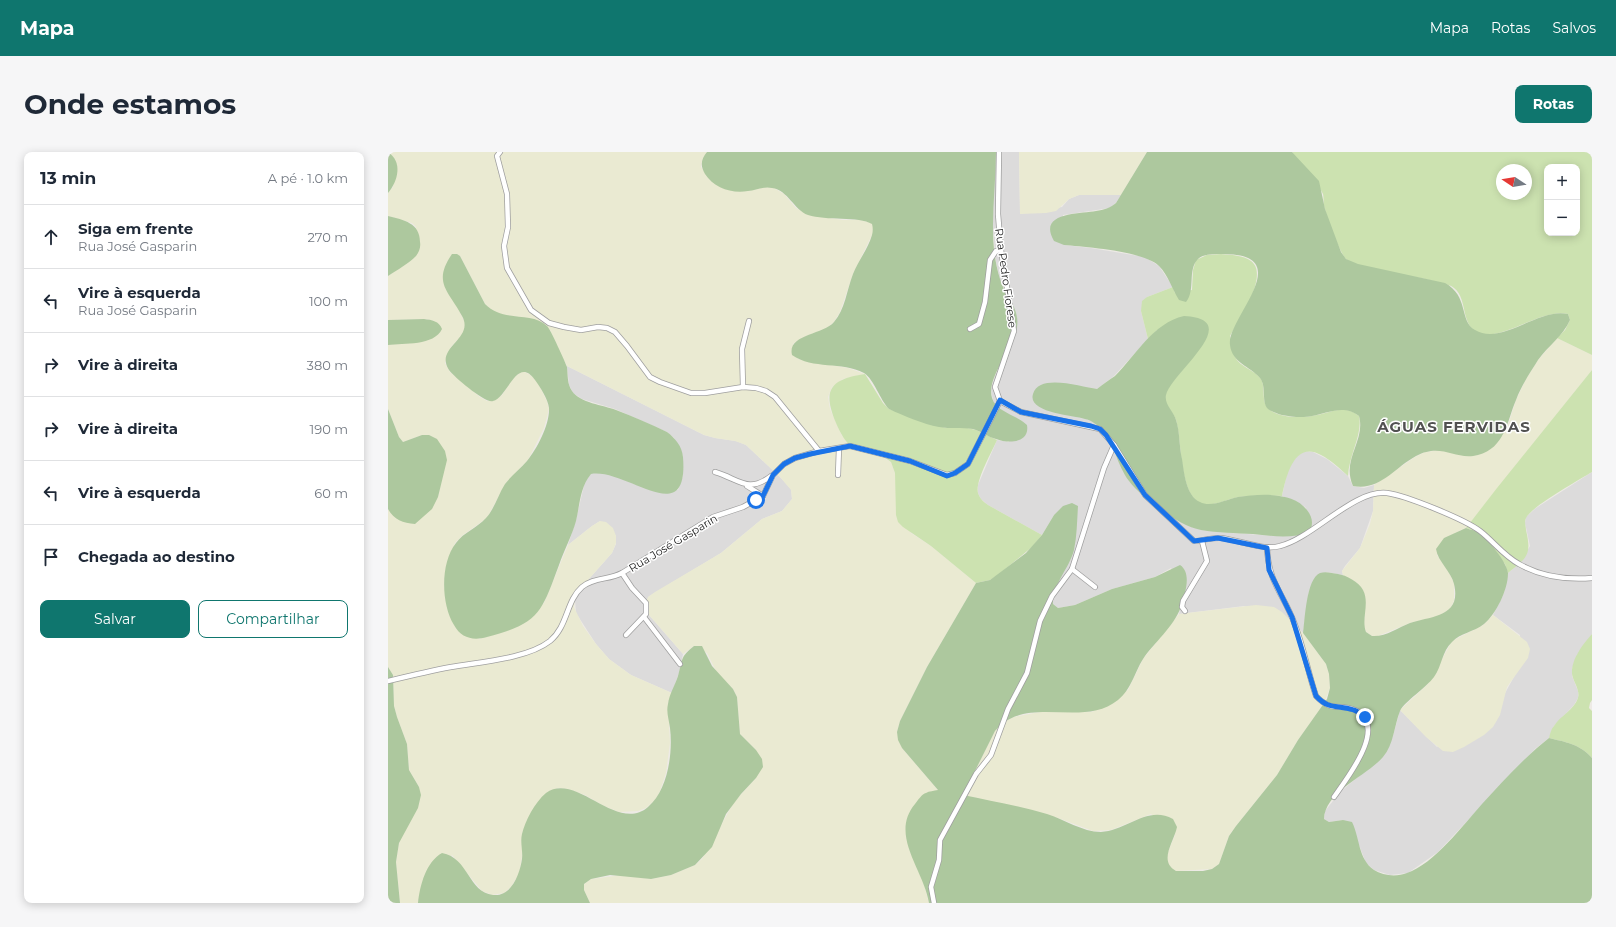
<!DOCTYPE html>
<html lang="pt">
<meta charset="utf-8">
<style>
body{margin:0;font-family:Montserrat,sans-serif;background:#f6f6f7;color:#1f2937}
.controls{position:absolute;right:12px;top:12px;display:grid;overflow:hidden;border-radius:8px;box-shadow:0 2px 10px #0003}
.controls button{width:36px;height:36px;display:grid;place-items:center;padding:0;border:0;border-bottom:1px solid #e0e1e3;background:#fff;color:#1f2937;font:20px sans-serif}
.compass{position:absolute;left:1108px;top:12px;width:36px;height:36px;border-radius:50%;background:#fff;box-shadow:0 2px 10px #0003;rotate:282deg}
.stop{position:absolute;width:12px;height:12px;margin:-9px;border:3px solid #1a73e8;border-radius:50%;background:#fff}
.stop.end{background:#1a73e8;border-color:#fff;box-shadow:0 1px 4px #0008}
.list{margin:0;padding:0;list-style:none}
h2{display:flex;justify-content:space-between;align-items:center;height:52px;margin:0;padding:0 16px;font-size:17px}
h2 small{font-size:13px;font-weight:400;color:#747a83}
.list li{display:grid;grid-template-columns:26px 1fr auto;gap:12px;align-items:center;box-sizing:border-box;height:64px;padding:0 16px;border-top:1px solid #e0e1e3}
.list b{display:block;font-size:15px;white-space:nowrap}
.list p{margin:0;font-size:13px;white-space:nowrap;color:#747a83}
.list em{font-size:13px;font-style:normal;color:#747a83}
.actions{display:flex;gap:8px;padding:12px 16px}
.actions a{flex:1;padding:9px 0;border:1px solid #0f766e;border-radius:8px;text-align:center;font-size:14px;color:#0f766e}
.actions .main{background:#0f766e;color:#fff}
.icon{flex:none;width:22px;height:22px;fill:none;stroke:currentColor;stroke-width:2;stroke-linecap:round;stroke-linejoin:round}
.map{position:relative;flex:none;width:1204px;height:751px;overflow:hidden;border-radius:8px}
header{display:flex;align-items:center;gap:24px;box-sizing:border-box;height:56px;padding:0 20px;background:#0f766e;color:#fff}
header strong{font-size:19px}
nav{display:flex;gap:22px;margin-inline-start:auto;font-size:14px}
.intro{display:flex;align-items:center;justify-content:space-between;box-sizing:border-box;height:96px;padding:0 24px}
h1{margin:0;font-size:28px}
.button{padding:10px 18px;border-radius:8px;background:#0f766e;color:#fff;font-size:14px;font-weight:700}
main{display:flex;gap:24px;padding:0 24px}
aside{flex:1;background:#fff;border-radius:8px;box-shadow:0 2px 10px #0003}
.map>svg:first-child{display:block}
.residential{fill:#dcdbdb}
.farmland{fill:#eaead2}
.grass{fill:#cce2b0;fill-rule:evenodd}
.forest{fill:#adc89e}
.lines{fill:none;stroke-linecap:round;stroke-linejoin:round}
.street-casing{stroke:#9f9f9f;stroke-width:6}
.street{stroke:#fff;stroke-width:4.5}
.route{stroke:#1a73e8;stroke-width:5}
.labels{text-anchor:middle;stroke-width:3;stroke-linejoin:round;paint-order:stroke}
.street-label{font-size:11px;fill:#1e1e1e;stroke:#fff}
.district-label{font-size:15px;font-weight:bold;letter-spacing:1px;fill:#515151;stroke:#fff}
</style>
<header>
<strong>Mapa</strong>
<nav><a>Mapa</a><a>Rotas</a><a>Salvos</a></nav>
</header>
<div class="intro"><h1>Onde estamos</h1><a class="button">Rotas</a></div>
<main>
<aside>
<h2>13 min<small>A pé · 1.0 km</small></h2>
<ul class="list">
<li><svg class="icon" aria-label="ahead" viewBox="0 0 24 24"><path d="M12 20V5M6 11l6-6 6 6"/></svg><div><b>Siga em frente</b><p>Rua José Gasparin</p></div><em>270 m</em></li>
<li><svg class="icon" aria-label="left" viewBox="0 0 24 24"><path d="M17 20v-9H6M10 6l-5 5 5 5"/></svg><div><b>Vire à esquerda</b><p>Rua José Gasparin</p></div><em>100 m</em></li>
<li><svg class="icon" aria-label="right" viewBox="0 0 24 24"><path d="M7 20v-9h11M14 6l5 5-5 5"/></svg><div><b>Vire à direita</b></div><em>380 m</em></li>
<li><svg class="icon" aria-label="right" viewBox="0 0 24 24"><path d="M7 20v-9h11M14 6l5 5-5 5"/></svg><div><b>Vire à direita</b></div><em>190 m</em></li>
<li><svg class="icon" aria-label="left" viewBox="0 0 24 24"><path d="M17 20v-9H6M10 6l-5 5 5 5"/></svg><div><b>Vire à esquerda</b></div><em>60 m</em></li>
<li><svg class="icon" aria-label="arrive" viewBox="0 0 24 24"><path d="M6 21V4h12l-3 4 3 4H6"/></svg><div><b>Chegada ao destino</b></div></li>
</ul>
<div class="actions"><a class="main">Salvar</a><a>Compartilhar</a></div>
</aside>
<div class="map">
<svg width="1204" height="751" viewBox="0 0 1204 751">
<rect width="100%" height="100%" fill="#edeae5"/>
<!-- residential -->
<g class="residential">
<path d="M608 0H631L632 62 674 55 681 47 691 43H733L728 51 722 56 675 63 676 93 703 96 757 105 771 114 785 135 759 145 753 159 760 187 726 224 709 237 699 236 696 266 704 269 713 276 742 330 781 363 803 375 830 380 886 384 922 363 917 355 909 350 894 344 899 321 905 309 909 304 917 299 925 300 939 307 960 324 965 334 976 336 986 333 985 359 972 396 957 414 954 419 955 423 938 420 921 439 915 481 902 467 856 454 791 462 796 444 783 416 767 425 724 437 687 453 670 456 665 452 666 363 654 383 600 353 593 347 590 341V333L609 288 621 290 615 259 605 250 603 236 607 224 624 192 629 175 623 148 612 129 608 110 604 68Z"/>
<path d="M179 214 316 283 327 286 348 289 358 293 392 325 403 337 404 347 394 359 374 367 333 401 260 445 261 463 295 502 292 518 284 541 243 523 221 507 208 492 188 461 187 447 192 437 224 401 228 392V384L212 369 204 374 180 393 188 368 197 329 203 321 213 320 290 338 295 324V304L286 286 279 280 227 257 194 247 185 241 181 233Z"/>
<path d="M1204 320V482L1188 506 1184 517V524L1190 539V546L1186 553 1166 574 1161 586 1147 597 1050 700 1020 721 1002 723 986 718 978 711 971 693 955 668 941 670 936 667 937 659 952 640 995 604 1005 584 1012 558 1049 595 1116 543 1127 523 1132 483 1105 463 1116 441 1120 421 1132 411 1142 394 1137 371 1138 365 1148 356Z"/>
</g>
<!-- farmland -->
<g class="farmland">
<path d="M1 0H319L314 9 313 15 323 29 360 39 378 35 386 36 396 42 408 56 421 63 455 68H472L484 71 486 78 483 85 465 122 452 160 446 170 439 176 414 186 405 192 410 207 460 216 477 222 455 227 444 235 440 245 442 257 454 284 503 310 507 321 509 338 523 381 543 394 588 431 539 515 512 569 509 580 514 596 550 638 521 697 535 728 541 751H202L196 738V732L203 727 234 723 263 727 283 723 307 713 314 707 346 650 368 626V598L352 582 349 545 345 537 329 521 319 501 306 494 295 502 261 463 257 452 260 445 267 440 333 401 374 367 394 359 404 347 403 338 392 325 358 293 347 289 327 286 316 283 179 214 168 195 162 178 141 167 110 162 103 159 97 152 72 104 71 158 78 173 75 182 63 195 57 211 62 220 92 245 99 249H105L114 243 125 226 133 220H137L144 224 150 231 159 249 161 257 156 276 140 308 118 331 99 366 75 383 67 391 57 421 56 436 91 487 129 475 156 451 180 393 204 374 212 369 218 370 225 376 228 384V391L224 401 192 437 187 447 186 455 195 474 208 492 221 507 243 523 284 541 280 551 282 591 278 621 272 639 268 647 258 656 250 659 231 660 216 654 197 643 180 637 170 636 159 641 152 648 140 668 134 682V705L131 722 123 735 116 741 104 743 94 739 64 703 31 746 30 751H12L8 710 11 691 31 635 21 618 19 592 9 565 6 554 5 523 0 515V357L3 361 50 345 53 330 34 283 15 290 11 285 0 257V193L6 192 46 169 37 167 0 168V124L22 109 28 75 24 71 0 64V41L5 35 7 9Z"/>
<path d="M631 0H759L733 43H691L681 47 668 59 658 61 632 62Z"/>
<path d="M1169 186 1204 203V218L1078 376 1071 379 1049 403 1061 420 1066 432V449L1062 457 1049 465 1022 471 990 484H984L978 480 976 474 977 447 969 431 955 423 954 419 972 396 982 372 985 359 986 333 1027 305 1037 300 1054 298 1079 304 1090 303 1120 273 1128 248 1138 227 1150 208Z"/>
<path d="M868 453 886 455 894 460 915 481 938 512 941 522 942 536 935 553 910 588 889 623 848 674 841 684 831 712 824 717 788 719 783 717 779 709V702L787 683 763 662 723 678 705 679 670 666 575 643 607 579 614 571 626 565 652 560H704L740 538 755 507 791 462Z"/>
<path d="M1105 463 1139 490 1142 497 1140 506 1119 535 1112 563 1105 575 1096 583 1076 595 1065 600 1055 599 1038 585 1012 558 1040 532 1064 489 1095 473Z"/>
</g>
<!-- grass -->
<g class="grass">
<path d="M904 0H1204V203L1169 186 1177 178 1182 168 1180 162C1155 156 1119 186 1095 182 1071 178 1081 147 1066 136 1063 133 1056 132 1052 131 1029 123 974 119 958 107 953 103 938 64 937 57 935 52 936 46 935 42 930 30 911 12 904 0ZM1159 15H1189V81H1159ZM1114 18H1138V42H1114Z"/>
<path d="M833 102C843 103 855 103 863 109 882 123 850 169 842 184 844 191 845 199 847 205 852 215 867 218 873 227 878 236 873 249 880 256 888 266 913 266 924 264 940 262 955 251 971 264 975 282 961 303 960 324 952 317 943 308 933 303 906 288 898 325 894 344 879 344 865 343 851 345 839 347 824 356 812 351 791 341 794 287 788 268 785 260 777 254 777 246 777 236 789 225 795 217L769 178 760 187 753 159 754 149 759 145 785 135 787 141 804 138 805 118 808 108 819 103Z"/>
<path d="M1204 218V320C1191 328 1144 354 1138 366 1136 370 1138 374 1138 378 1144 404 1139 405 1120 421L1117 412 1089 380 1078 376 1109 336Z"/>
<path d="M477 222 495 251 501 257 558 276 575 275 588 278 609 288C604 300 587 329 590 341 592 347 596 350 600 353L654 383 644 395 610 423 602 428 588 431 543 394 515 375 510 370 508 363 507 321 503 310C492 301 478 303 466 296 457 291 452 280 448 271 434 238 442 227 477 222Z"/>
<path d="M1204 482V548L1202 551 1201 556 1204 559V606C1192 592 1177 590 1161 586 1162 582 1163 577 1166 574 1172 564 1186 558 1190 546 1192 539 1187 532 1185 526 1180 511 1195 492 1204 482Z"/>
</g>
<!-- forest -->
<g class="forest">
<path d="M0 0C15 10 10 29 0 41Z"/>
<path d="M319 0H608C608 42 599 86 612 127 617 145 632 155 629 175 626 197 598 225 604 246 608 260 629 263 639 273 642 291 621 292 608 287 600 285 593 279 585 277 573 275 562 277 551 275 535 272 516 264 501 257 492 248 486 227 476 221 454 209 425 218 404 203 399 182 435 183 446 170 457 158 459 137 465 122 470 109 480 97 484 83 485 79 485 76 484 72 471 64 438 69 420 63 406 58 400 38 384 36 376 34 368 38 360 39 344 42 326 36 317 22 312 14 313 7 319 0Z"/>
<path d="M759 0H904L931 29 937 57 953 100 958 107 970 112 1057 131C1081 144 1071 169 1087 178 1114 194 1151 155 1180 162L1182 168C1175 184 1160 194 1150 208 1142 221 1133 234 1128 248 1119 269 1117 296 1090 303 1067 309 1054 290 1028 304 1006 316 992 339 965 334 953 307 978 289 971 264 956 252 940 261 924 264 915 266 904 265 894 263 890 262 884 260 880 257 873 250 879 235 872 226 862 214 844 211 842 193 838 167 913 101 833 102 826 102 815 102 810 107 799 118 808 138 798 150L791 148C784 137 780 123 771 114 756 99 698 95 676 93L666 89C649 60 692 62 708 59 716 58 722 56 728 51Z"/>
<path d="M0 64C16 68 32 71 32 90 33 95 31 100 28 104 20 112 9 118 0 124Z"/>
<path d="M64 102H69L72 104 97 152C115 171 144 159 159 174 162 176 178 212 179 215 180 224 179 232 184 239 192 251 215 253 228 258 246 265 263 272 279 280 287 286 294 294 295 305 301 380 239 316 203 322 192 335 192 352 188 369 184 384 176 398 171 413 153 461 152 471 99 485 85 489 73 486 66 473 53 452 52 411 68 391 76 380 89 376 98 366 107 356 110 343 117 332 123 324 132 317 139 309 149 297 162 272 161 256 160 247 152 235 147 228 129 203 120 245 105 249 98 252 66 225 61 218 46 195 87 187 74 164 61 139 44 131 64 102Z"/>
<path d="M796 164C859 167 783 221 778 243 776 252 786 260 788 268 792 280 791 294 794 307 796 320 798 344 812 350 823 356 839 347 850 345 870 342 905 339 919 358 925 366 925 371 922 380 905 387 882 384 865 382 847 381 830 381 813 378 791 374 755 347 741 329 729 313 726 290 712 276 708 272 703 268 697 267 685 263 639 261 645 242 651 221 693 235 709 237 715 232 721 228 727 224 748 203 765 171 796 164Z"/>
<path d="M36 167C44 168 51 169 54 177 46 194 16 191 0 193V168Z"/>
<path d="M0 257 11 285 15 290 34 283H41L49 287 57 299 59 308 50 345 44 357 27 372C15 371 6 368 0 357Z"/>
<path d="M684 351 690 354C689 369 689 384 686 398 681 417 664 433 665 452L670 456 687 453 724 437 767 425 792 413C804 421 797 441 794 452 788 472 769 488 757 504 747 518 744 537 730 548 694 577 639 541 607 579L575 643C603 649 632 654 659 662 676 667 694 680 713 680 739 679 759 653 785 667L789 675C786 690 770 709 788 719H815L824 717 831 712 841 684 848 674 889 623 910 588 939 547 942 536 941 522 938 512 915 481C917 468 918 427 932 421 938 419 944 421 950 422 958 423 971 430 975 438 982 451 973 467 978 480L984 484C998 485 1009 476 1022 471 1043 464 1074 465 1066 432 1063 419 1050 410 1048 397L1056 386 1078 376C1082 378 1087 378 1090 380 1099 386 1119 410 1120 421 1120 438 1108 462 1096 472 1086 480 1072 481 1064 490 1054 499 1054 514 1046 525 1038 536 1017 549 1012 559 1006 574 1006 592 995 605 979 624 937 639 936 667L941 670 955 668 964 670C972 686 970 707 986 718 995 724 1009 725 1019 721 1046 712 1075 673 1094 652 1115 629 1137 605 1161 586 1177 590 1192 592 1204 606V751H541C536 718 501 683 527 652 530 648 534 642 538 641 541 639 546 639 550 638L514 596 510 588 509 580 512 569 539 515 588 431 602 428 638 401 654 383 666 363 675 354Z"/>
<path d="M306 494H314L324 514 345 537 349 545 352 582 368 598 374 607 375 615 368 626 353 642 338 662 324 695 307 713 283 723 263 727 222 723 203 727 196 732V738L202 751H30C32 733 38 710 54 701 81 706 80 740 105 743 124 745 132 721 134 707 135 699 132 690 134 682 137 669 147 650 158 641 188 619 229 682 260 655 280 638 285 601 282 576 281 568 278 560 280 552 281 543 287 533 290 524 295 507 292 505 306 494Z"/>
<path d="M0 515 5 523 6 554 9 565 19 592 21 618 31 635 33 643 30 656 11 691 8 710 12 751H0Z"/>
</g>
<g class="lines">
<!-- street casing -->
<g class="street-casing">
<g id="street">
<path d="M112 0 109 4 119 42 120 75 116 94 119 116 143 158 161 171 176 175 193 178 210 175 219 176 227 180 239 194 262 225 272 230 303 241H317L355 235 368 236 378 239 387 245 431 299"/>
<path d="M611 0 610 62 613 98 626 179 607 235 612 249"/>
<path d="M582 177 591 172 597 150 602 108 608 99 613 98"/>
<path d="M355 235 354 197 361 169"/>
<path d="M612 249 633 260 712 277 726 293 757 343 806 389C815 389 824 385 833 386 851 388 876 399 892 394 925 386 966 337 999 341 1019 344 1076 367 1092 379 1105 389 1116 404 1131 412 1154 425 1178 428 1204 426"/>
<path d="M327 320C351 327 360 342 383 324"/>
<path d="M450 323 451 296"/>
<path d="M359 334 375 344"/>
<path d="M879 395C880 431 896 442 907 473 916 496 920 521 928 544 944 561 951 551 967 558 1001 574 959 626 946 645"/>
<path d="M684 417 707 435"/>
<path d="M234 421 244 436 258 451V462L238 483"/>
<path d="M797 459 794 455 795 449 819 409 814 389"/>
<path d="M256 465 292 512"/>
<path d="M0 529C21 524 42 519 63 515 91 510 139 507 162 489 180 474 178 449 194 435 206 425 221 428 234 421L325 365 355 355 375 344 385 323 396 312 407 306 431 299 462 294 522 309 559 323 567 321 580 312 612 249"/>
<path d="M546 751 543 735 551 708 552 688 588 622 603 603 620 557 639 521 652 469 664 444 684 417 716 316 726 293"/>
</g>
</g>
<!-- street -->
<use href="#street" class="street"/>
</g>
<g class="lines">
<!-- route -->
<path class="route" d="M368 348 375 344 385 323 396 312 407 306 422 302 462 294 522 309 559 324 567 321 580 312 612 248 633 260 703 274 712 277 718 283 757 343 806 389 830 386 879 396 881 418 904 465 928 544C942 559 949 552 966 558 970 559 973 563 977 565"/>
</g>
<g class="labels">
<!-- street labels -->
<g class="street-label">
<text transform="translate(618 126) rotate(82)" y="4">Rua Pedro Fiorese</text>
<text transform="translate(285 391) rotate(-31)" y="4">Rua José Gasparin</text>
</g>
<!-- district labels -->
<g class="district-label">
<text x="1066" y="280">ÁGUAS FERVIDAS</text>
</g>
</g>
</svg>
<div class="controls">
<button>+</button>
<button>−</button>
</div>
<svg class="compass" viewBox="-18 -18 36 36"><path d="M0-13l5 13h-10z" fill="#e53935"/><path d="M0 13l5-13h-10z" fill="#747a83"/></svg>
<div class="stop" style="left:368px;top:348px"></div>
<div class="stop end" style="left:977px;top:565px"></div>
</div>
</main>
